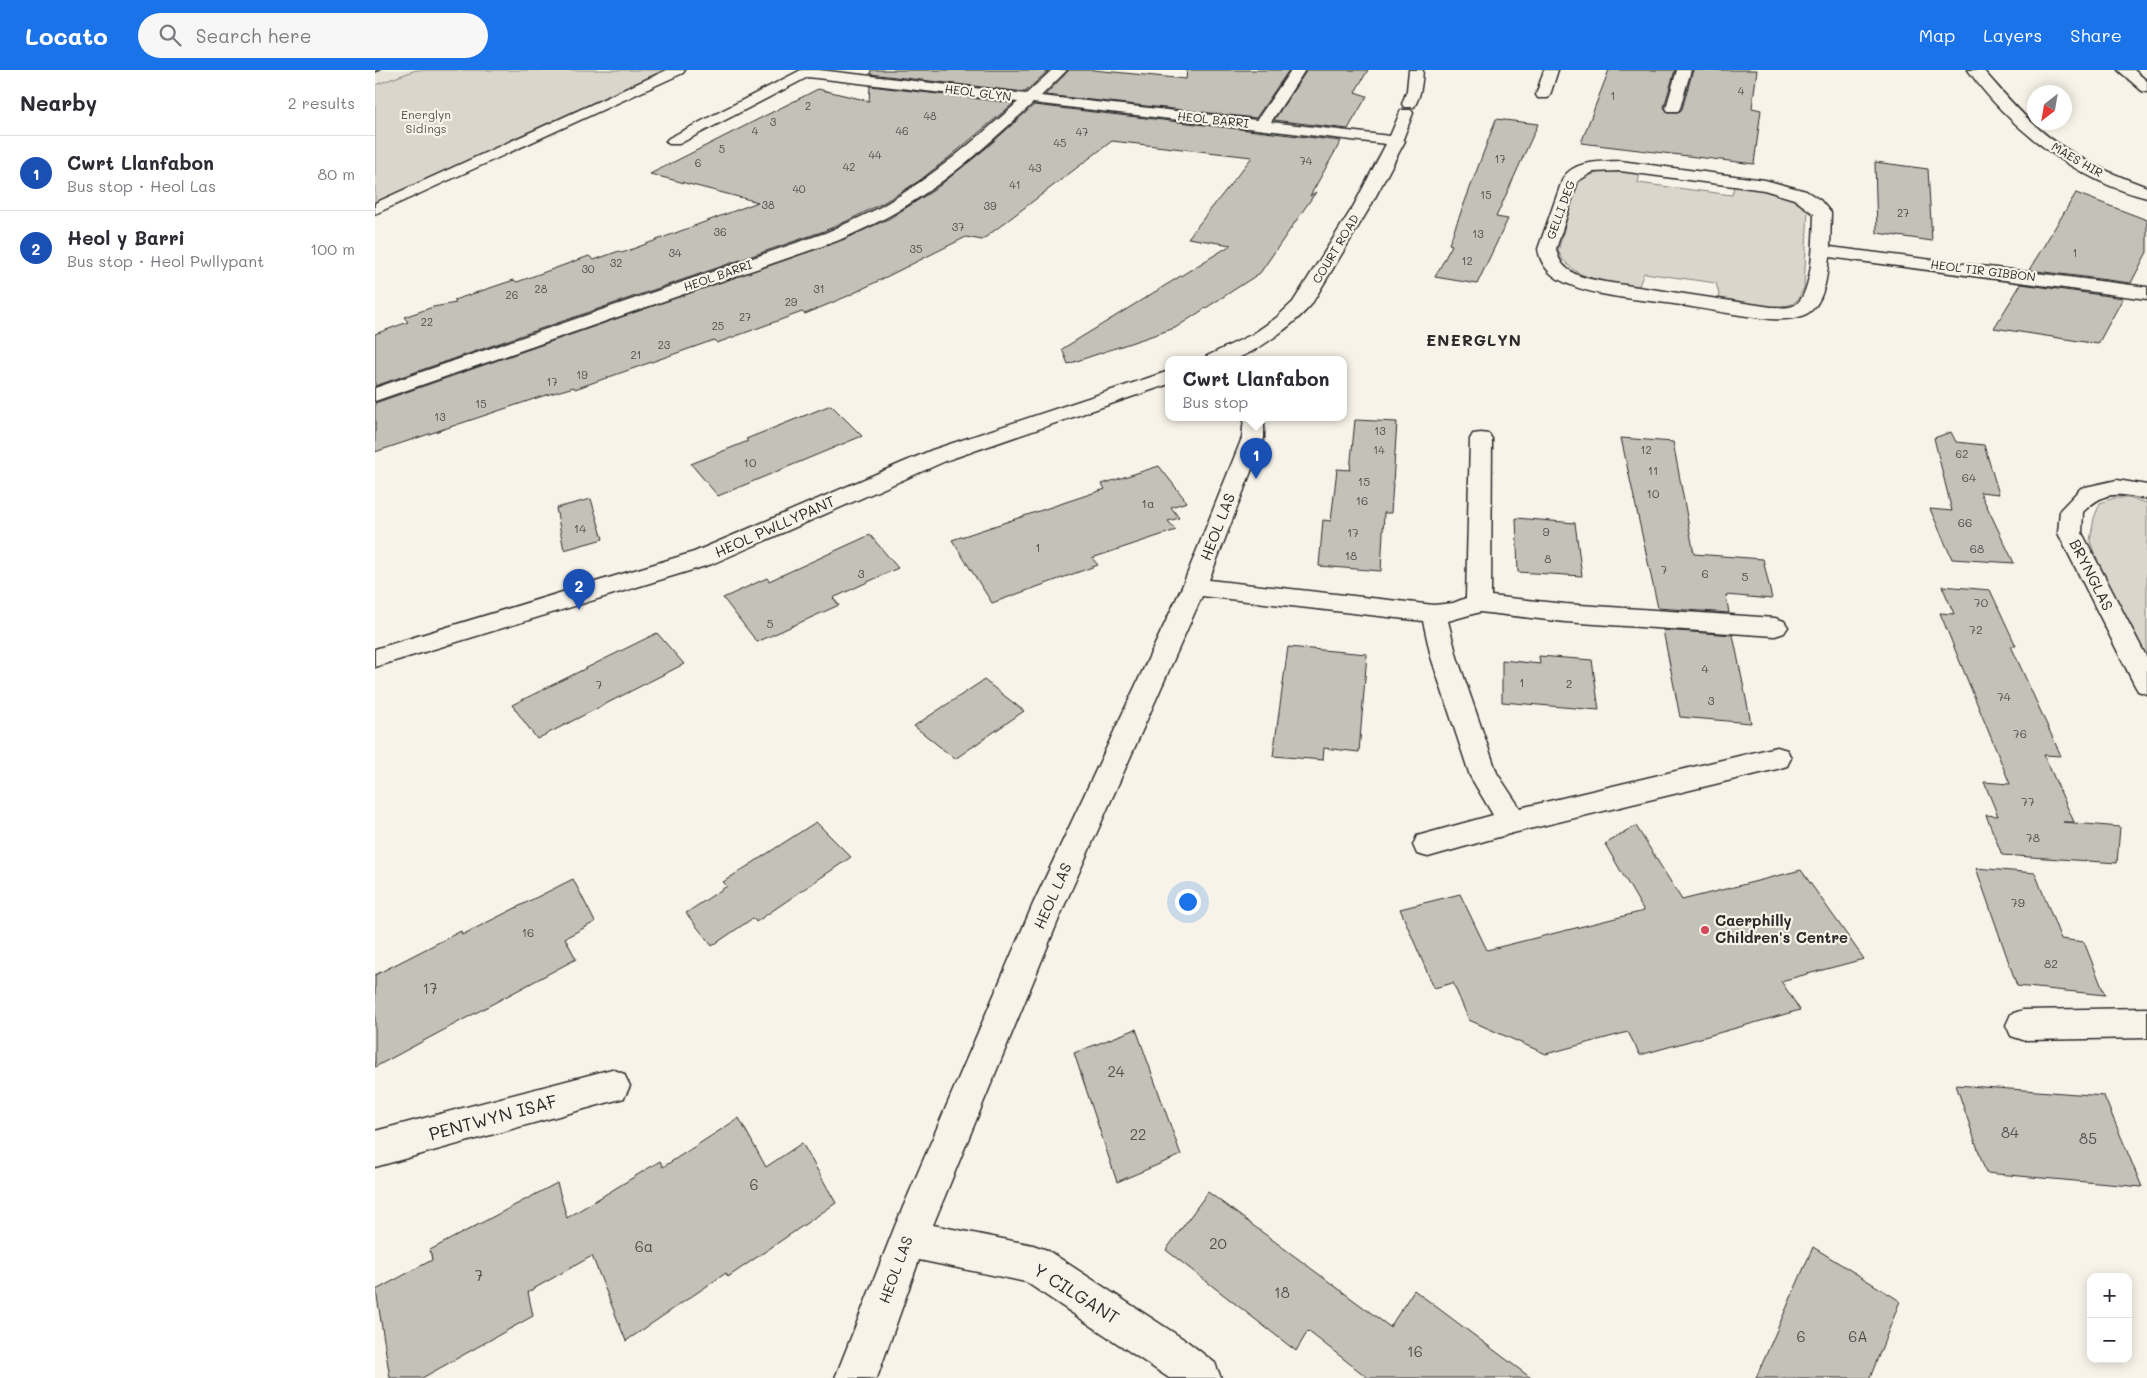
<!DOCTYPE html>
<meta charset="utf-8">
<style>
body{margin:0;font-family:Mali,sans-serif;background:#f7f7f7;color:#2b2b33}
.controls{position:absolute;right:15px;bottom:15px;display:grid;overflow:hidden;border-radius:10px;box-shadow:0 2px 12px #0003}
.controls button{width:45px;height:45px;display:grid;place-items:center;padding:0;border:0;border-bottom:1px solid #e1e1e2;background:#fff;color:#2b2b33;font:25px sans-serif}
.compass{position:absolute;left:1652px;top:15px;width:45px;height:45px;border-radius:50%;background:#fff;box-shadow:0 2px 12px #0003;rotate:211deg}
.you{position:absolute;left:812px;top:831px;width:18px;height:18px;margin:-12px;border:4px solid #fff;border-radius:50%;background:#1a73e8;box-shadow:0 0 0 8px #1a73e833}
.badge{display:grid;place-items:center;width:32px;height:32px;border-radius:50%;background:#1a73e8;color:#fff;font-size:16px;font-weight:700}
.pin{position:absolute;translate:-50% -41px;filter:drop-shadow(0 1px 2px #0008)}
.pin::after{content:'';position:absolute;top:26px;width:18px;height:15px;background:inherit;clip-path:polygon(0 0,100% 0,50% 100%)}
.popup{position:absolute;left:790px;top:286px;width:182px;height:65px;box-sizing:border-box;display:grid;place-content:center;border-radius:10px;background:#fff;filter:drop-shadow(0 1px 4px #0005);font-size:16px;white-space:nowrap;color:#7c7c81}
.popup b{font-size:19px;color:#2b2b33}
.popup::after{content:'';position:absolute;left:50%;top:100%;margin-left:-10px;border:10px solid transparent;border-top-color:#fff}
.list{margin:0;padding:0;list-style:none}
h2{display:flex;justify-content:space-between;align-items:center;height:65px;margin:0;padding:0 20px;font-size:21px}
h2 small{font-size:16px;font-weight:400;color:#7c7c81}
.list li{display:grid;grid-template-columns:32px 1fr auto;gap:15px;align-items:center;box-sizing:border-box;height:75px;padding:0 20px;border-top:1px solid #e1e1e2}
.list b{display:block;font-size:19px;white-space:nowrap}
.list p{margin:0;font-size:16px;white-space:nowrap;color:#7c7c81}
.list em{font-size:16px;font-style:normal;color:#7c7c81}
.icon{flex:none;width:28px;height:28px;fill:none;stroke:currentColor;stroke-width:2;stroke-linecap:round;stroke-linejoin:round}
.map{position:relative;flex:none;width:1772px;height:1308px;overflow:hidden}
header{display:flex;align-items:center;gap:30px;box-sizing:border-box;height:70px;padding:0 25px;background:#1a73e8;color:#fff}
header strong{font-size:24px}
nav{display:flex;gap:28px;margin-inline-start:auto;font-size:18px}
.search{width:350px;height:45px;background:#f7f7f7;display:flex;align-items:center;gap:12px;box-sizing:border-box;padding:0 18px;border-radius:28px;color:#7c7c81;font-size:19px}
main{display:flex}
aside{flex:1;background:#fff}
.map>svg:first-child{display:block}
.built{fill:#e8e4da}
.green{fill:#dad6cc;stroke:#82807c}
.building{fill:#c4c1b9;stroke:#2b2b2b}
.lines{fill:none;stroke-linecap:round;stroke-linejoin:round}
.minor-casing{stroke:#2b2b2b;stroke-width:3}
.major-casing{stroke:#2b2b2b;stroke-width:3}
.minor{fill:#f7f3e8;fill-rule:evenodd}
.major{fill:#f7f3e8;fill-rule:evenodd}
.rail{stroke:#2b2b2b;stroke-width:2}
.poi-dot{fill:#d1495b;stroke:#f7f3e8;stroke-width:2}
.labels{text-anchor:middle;stroke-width:4.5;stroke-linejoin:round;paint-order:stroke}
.far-number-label{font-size:11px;fill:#51504e}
.far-street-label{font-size:12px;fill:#2b2b2b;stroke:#f7f3e8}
.far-park-label{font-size:12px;fill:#575653;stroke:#f7f3e8}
.number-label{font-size:12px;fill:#51504e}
.street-label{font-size:15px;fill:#2b2b2b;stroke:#f7f3e8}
.poi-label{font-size:15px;font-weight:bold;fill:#2b2b2b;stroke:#f7f3e8;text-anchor:start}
.near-number-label{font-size:15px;fill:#51504e}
.far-district-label{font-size:16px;font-weight:bold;letter-spacing:1px;fill:#2b2b2b;stroke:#f7f3e8}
.near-street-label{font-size:18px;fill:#2b2b2b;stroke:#f7f3e8}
</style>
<header>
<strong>Locato</strong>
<div class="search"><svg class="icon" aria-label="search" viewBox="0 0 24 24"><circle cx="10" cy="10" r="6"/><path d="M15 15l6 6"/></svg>Search here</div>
<nav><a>Map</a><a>Layers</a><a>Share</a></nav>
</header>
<main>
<aside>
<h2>Nearby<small>2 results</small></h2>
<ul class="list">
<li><span class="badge" style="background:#1a4fb4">1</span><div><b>Cwrt Llanfabon</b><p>Bus stop · Heol Las</p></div><em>80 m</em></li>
<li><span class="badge" style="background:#1a4fb4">2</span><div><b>Heol y Barri</b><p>Bus stop · Heol Pwllypant</p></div><em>100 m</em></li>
</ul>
</aside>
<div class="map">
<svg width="1772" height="1308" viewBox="0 0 1772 1308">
<rect width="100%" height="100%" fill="#f7f3e8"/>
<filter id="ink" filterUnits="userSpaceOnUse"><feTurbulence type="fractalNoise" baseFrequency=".02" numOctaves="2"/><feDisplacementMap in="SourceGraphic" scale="10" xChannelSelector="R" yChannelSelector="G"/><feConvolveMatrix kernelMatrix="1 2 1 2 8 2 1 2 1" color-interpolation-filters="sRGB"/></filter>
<g filter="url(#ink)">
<!-- built -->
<path class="built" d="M0 0H41L0 15Z"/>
<!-- green -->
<g class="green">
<path d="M41 0H289L0 132V15Z"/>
<path d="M1235 101 1265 103 1263 113 1357 125 1359 116C1383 118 1416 121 1433 140L1429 218C1426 223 1423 231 1417 234 1402 240 1361 231 1345 228L1341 213 1269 203 1263 218C1233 211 1198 212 1183 181L1201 116 1205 109 1221 103Z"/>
<path d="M1739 428H1753L1772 433V590L1725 499 1715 471 1719 448 1725 433Z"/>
</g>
<!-- building -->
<g class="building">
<path d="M496 0H674L650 22 495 4Z"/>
<path d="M694 0H718L811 9 812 0H914L881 48 670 25Z"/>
<path d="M932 0H993L980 22 992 26 973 59 899 50Z"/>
<path d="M1234 0H1300L1289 37 1293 43H1303L1307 39 1318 0H1382L1377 38 1386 40 1379 94 1206 73Z"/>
<path d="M495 16 639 33 577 85 544 111 508 133 472 151 449 161 0 316V264L33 252 29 247 58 237 81 233 79 230 139 210 142 212 214 186 219 190 244 181 247 183 383 132 275 104 443 19 494 31Z"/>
<path d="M659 35 966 71 935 126 941 122 885 203 800 258 693 294 687 279 856 175 813 168 877 87 737 71 607 170 591 167 473 226 430 244 427 242 342 273 339 270 200 319 199 317 168 326 0 382V333L470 169 515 148 559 120 610 79Z"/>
<path d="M1121 49 1163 54 1121 147 1133 149 1102 214 1060 207 1077 175 1074 174Z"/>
<path d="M1500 92 1553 99 1557 171 1502 163Z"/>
<path d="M1701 123 1772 150V182L1756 213 1654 200Z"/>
<path d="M1646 214 1748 228 1723 274 1619 258Z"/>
<path d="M456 335 487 366 343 426 316 394 373 371 371 369Z"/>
<path d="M980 350 1022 352 1016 443H1009L1006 501 944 496 948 450 956 451 962 399 975 400Z"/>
<path d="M1576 362 1581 372 1609 375 1624 424 1605 422 1639 493 1577 489 1555 439 1577 441 1559 368Z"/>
<path d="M1246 368 1298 372 1319 484 1388 489 1397 529 1351 525 1354 543 1283 538Z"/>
<path d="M784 396 812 432 796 437 804 448 793 451 801 460 717 488 723 495 617 533 577 470 730 419 727 414Z"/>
<path d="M216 429 228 469 189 480 181 438Z"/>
<path d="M1141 448 1200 453 1207 506 1143 502Z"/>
<path d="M495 465 523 498 458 528 464 535 382 572 348 528 392 508 394 511Z"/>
<path d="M1567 516 1615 520 1641 576H1636L1686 686 1669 685 1699 752H1688L1745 757 1742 793 1627 785 1611 745 1623 746 1609 712 1635 714 1565 543 1579 544Z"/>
<path d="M1288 560 1358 565 1376 653 1305 647Z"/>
<path d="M282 563 309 594 162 669 137 635Z"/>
<path d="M913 577 992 584 984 682 949 678 948 690 898 686Z"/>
<path d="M1164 586 1217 590 1224 640 1127 632V590L1165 594Z"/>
<path d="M609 610 649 641 580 689 539 656Z"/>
<path d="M441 752 476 787 381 852 378 848 337 876 311 843 352 816 348 812Z"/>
<path d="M1261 756 1307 830 1426 800 1489 889 1406 911 1425 940 1265 985 1253 962 1171 984 1094 950 1078 913 1059 918 1025 839 1085 824 1112 880 1269 841 1230 774Z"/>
<path d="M1601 798 1660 803 1686 869 1709 872 1730 925 1642 916Z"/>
<path d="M198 809 220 852 190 868 201 889 0 997V905L86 861 87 865Z"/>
<path d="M761 959 806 1085 742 1112 699 983Z"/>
<path d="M1581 1015 1729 1026 1767 1117 1611 1103Z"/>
<path d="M364 1048 391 1097 427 1073 461 1133 353 1207 351 1203 251 1271 217 1186 153 1222 158 1246 47 1308H15L1 1220 57 1190 55 1180 182 1113 192 1148 285 1091 288 1097Z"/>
<path d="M833 1122 1015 1257 1039 1220 1156 1308H993L933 1261 921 1281 791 1180Z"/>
<path d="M1438 1177 1525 1231 1495 1308H1381Z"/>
</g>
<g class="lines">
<!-- minor casing -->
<g class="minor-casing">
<g id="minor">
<path d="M426 0H444L651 24 677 0H692L666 26 882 50 916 0H930L896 52 1015 66 1026 40H1036L1038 43 1028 69 1030 71 995 137 936 235C921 253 879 285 856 290 848 292 837 291 829 290L832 286 878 264 901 248 918 232 978 137 1011 74 658 33C615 73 571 113 521 142 502 153 482 162 462 171L0 331V318L450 163C470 154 490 146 509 135 558 107 601 69 643 32L433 7 304 74H294L291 71 294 68Z"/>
<path d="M1034 0H1048C1047 13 1046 26 1039 37H1029L1027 34 1032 20Z"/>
<path d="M1169 0H1183L1175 25 1173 28H1163L1161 25Z"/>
<path d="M1302 0H1316L1305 38 1303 41H1293L1291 38Z"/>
<path d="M1593 0H1608C1626 20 1643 41 1664 59 1695 86 1734 103 1772 117V128C1702 111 1634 58 1593 0Z"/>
<path d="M1743 0H1759L1772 11V22L1767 21Z"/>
<path d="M1245 91 1390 110 1431 121 1445 130 1456 143 1455 177 1772 217V229L1454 187C1452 205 1450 232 1433 243 1424 249 1407 250 1396 249 1366 246 1335 240 1306 235 1269 229 1216 228 1183 209 1172 202 1165 192 1163 179L1188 108C1200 90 1226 92 1245 91ZM1245 101 1389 120 1419 129 1439 144C1438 164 1439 223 1420 235 1413 239 1403 237 1396 237L1230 212C1208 208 1186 204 1181 179L1203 111 1218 102Z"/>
<path d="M794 301V314L573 390 337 494 0 597V579L319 482 557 380Z"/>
<path d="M869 348H889V368L834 510 1059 535 1078 533 1091 528 1095 369 1098 364 1106 363 1114 364 1117 369 1116 526 1190 534 1400 548 1409 551 1413 557 1409 563 1400 566 1190 552 1105 542 1073 551 1082 587 1122 703 1145 738 1402 677 1412 680 1416 688 1412 696 1402 699 1138 763 1053 787 1042 784 1038 775 1042 766 1118 745 1095 706 1056 587 1048 551 827 526 690 834 558 1155 658 1175 672 1180 813 1272 840 1293 846 1308H794L651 1212 544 1190 502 1308H460L520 1156 658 834 807 517 867 368Z"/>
<path d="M1742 410 1772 415V429C1742 424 1731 419 1708 442L1707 463 1772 588V624L1763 621 1759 614 1683 463 1685 440 1706 418Z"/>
<path d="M1772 938V968L1648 970 1636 966 1631 955 1636 944 1648 940Z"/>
<path d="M237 999 249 1004 255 1016 249 1028 0 1097V1061Z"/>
</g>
</g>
<!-- major casing -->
<g class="major-casing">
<path id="major" d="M292 0H310L308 3 0 144V133Z"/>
</g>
<!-- minor -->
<use href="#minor" class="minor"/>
<!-- major -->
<use href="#major" class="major"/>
<!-- rail -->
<path class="rail" d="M0 2 5 0"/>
</g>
</g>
<!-- markers -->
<circle class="poi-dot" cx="1330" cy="860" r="5"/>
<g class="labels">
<!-- far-number labels -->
<g class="far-number-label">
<text x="1366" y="25">4</text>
<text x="1238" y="30">1</text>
<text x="433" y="40">2</text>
<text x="555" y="50">48</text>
<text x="398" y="56">3</text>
<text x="380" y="65">4</text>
<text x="527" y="65">46</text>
<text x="707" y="66">47</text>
<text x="685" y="77">45</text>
<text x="347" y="83">5</text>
<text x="500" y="89">44</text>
<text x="1125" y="93">17</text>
<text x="931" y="95">74</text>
<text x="323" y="97">6</text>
<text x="474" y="101">42</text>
<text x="660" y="102">43</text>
<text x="640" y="119">41</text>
<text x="424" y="123">40</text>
<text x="1111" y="129">15</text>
<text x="393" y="139">38</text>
<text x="615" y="140">39</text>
<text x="1528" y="147">27</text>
<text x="583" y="161">37</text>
<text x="345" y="166">36</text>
<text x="1103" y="168">13</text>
<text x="541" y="183">35</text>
<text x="300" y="187">34</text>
<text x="1700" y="187">1</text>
<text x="1092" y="195">12</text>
<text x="241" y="197">32</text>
<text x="213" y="203">30</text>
<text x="166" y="223">28</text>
<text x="444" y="223">31</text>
<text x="137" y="229">26</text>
<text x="416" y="236">29</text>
<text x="370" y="251">27</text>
<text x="52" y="256">22</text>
<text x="343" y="260">25</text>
<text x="289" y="279">23</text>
<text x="261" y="289">21</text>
<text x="207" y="309">19</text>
<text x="177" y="316">17</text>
<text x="106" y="338">15</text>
<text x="65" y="351">13</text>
<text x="1005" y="365">13</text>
<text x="1004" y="384">14</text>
<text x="1271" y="384">12</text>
<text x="1587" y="388">62</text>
</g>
<!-- far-street labels -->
<g class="far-street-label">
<text transform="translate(603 23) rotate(7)" y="4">HEOL GLYN</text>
<text transform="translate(838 50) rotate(6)" y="4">HEOL BARRI</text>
<text transform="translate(1702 90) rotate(30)" y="4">MAES HIR</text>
<text transform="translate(1186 140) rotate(-70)" y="4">GELLI DEG</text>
<text transform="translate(961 179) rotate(-59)" y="4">COURT ROAD</text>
<text transform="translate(1608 201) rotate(7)" y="4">HEOL TIR GIBBON</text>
<text transform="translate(343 206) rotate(-19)" y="4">HEOL BARRI</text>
</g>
<!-- far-park labels -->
<g class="far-park-label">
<text x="51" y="49">Energlyn<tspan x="51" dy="14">Sidings</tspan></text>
</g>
<!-- number labels -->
<g class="number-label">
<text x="375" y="397">10</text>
<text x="1278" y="405">11</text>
<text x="1594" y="412">64</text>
<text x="989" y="416">15</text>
<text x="1278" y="428">10</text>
<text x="987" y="435">16</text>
<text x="773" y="438">1a</text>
<text x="1590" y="457">66</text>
<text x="205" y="463">14</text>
<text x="1171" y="466">9</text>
<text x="978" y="467">17</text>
<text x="663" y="482">1</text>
<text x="1602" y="483">68</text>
<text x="976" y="490">18</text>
<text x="1173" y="493">8</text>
<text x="1289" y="504">7</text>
<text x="486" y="508">3</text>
<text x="1330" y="508">6</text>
<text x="1370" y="511">5</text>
<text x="1606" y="537">70</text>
<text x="395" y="558">5</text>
<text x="1601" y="564">72</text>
<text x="1330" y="603">4</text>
<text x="1147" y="617">1</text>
<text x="1194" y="618">2</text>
<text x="224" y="619">7</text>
<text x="1629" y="631">74</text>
<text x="1336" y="635">3</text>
<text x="1645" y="668">76</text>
<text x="1653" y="736">77</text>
<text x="1658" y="772">78</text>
<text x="1643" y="837">79</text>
<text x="153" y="867">16</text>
<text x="1676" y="898">82</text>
</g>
<!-- street labels -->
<g class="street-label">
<text transform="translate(400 457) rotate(-24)" y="5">HEOL PWLLYPANT</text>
<text transform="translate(843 457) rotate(-69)" y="5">HEOL LAS</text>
<text transform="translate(1716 505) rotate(63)" y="5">BRYNGLAS</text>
<text transform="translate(678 826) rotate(-66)" y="5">HEOL LAS</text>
<text transform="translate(521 1200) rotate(-70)" y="5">HEOL LAS</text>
</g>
<!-- poi labels -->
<g class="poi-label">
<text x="1340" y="856">Caerphilly<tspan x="1340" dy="17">Children's Centre</tspan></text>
</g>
<!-- near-number labels -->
<g class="near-number-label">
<text x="55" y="924">17</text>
<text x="741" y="1007">24</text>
<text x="1635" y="1068">84</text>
<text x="763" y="1070">22</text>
<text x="1713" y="1074">85</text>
<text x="379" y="1120">6</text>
<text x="843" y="1179">20</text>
<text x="269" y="1182">6a</text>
<text x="104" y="1211">7</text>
<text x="907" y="1228">18</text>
<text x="1426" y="1272">6</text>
<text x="1483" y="1272">6A</text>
<text x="1040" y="1287">16</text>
</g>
<!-- far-district labels -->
<g class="far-district-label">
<text x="1099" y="276">ENERGLYN</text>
</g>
<!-- near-street labels -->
<g class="near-street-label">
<text transform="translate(118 1048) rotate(-15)" y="6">PENTWYN ISAF</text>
<text transform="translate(701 1224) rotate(32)" y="6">Y CILGANT</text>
</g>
</g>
</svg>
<div class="controls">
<button>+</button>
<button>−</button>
</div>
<svg class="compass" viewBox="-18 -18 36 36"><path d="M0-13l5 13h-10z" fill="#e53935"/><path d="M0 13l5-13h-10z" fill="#7c7c81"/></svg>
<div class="you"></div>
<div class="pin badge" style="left:881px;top:409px;background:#1a4fb4">1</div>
<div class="popup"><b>Cwrt Llanfabon</b>Bus stop</div>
<div class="pin badge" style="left:204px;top:540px;background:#1a4fb4">2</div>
</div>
</main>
